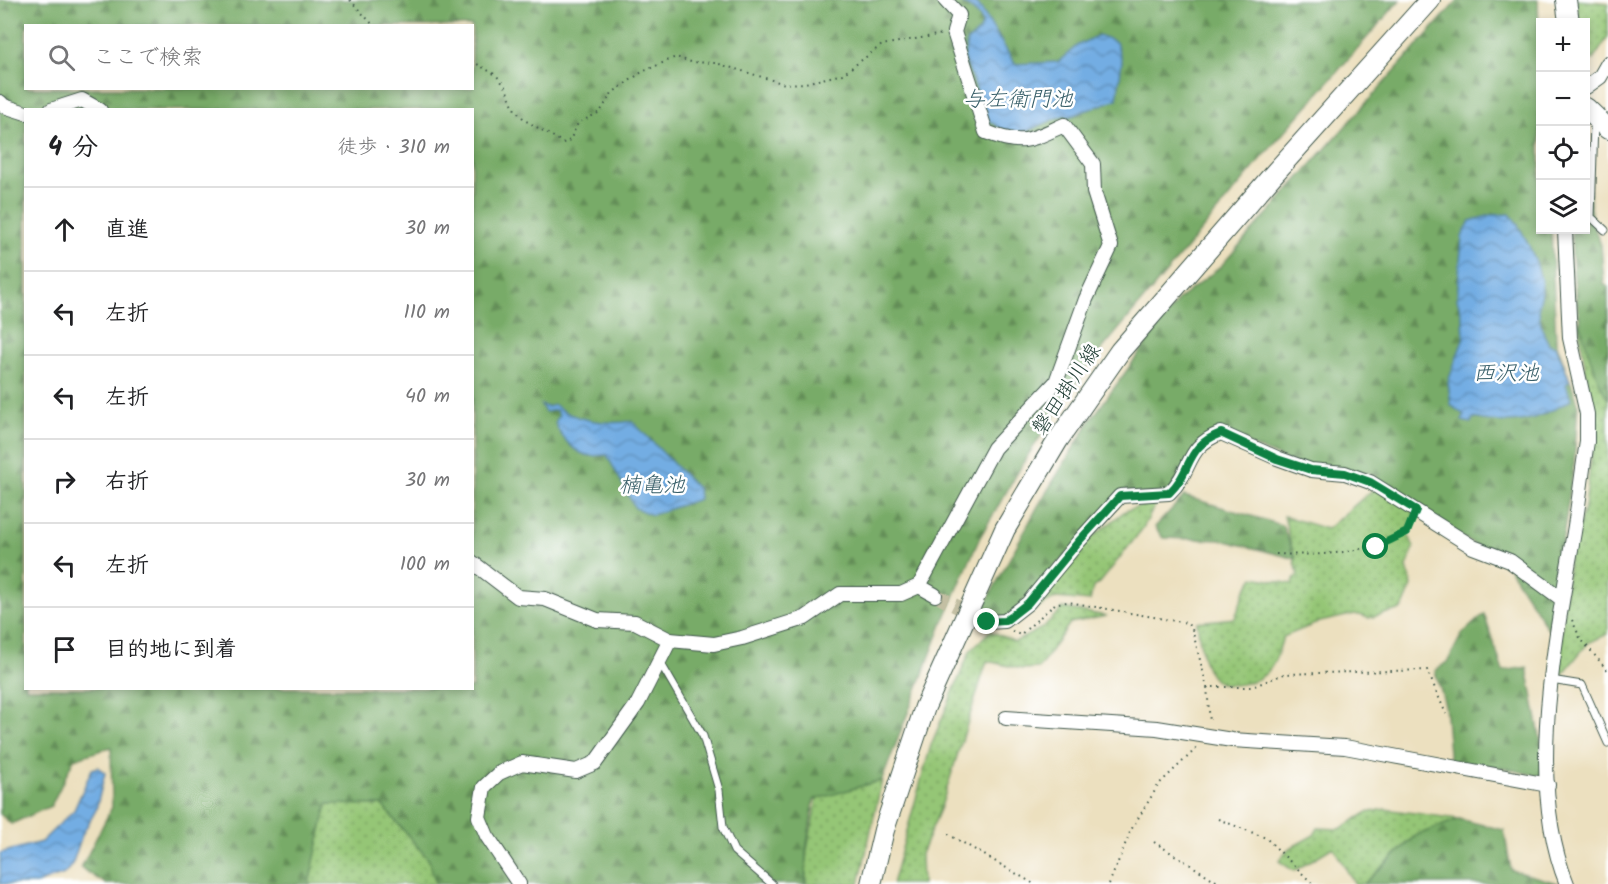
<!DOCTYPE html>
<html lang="ja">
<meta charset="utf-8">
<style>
body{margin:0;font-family:Kalam,"Klee One",sans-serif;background:#f2f2f2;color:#202124}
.controls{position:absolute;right:18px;top:18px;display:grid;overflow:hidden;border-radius:0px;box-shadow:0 3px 9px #0003}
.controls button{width:54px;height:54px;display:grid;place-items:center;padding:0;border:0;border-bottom:2px solid #e0e0e0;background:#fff;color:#202124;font:30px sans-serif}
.stop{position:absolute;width:18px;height:18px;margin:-14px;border:4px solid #0b8043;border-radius:50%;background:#fff}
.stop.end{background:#0b8043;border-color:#fff;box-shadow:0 2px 6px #0008}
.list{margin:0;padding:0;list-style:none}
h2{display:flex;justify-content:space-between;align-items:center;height:78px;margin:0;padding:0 24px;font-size:26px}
h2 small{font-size:20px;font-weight:400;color:#757577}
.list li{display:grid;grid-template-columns:39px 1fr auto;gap:18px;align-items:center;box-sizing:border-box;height:84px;padding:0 24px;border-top:2px solid #e0e0e0}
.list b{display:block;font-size:22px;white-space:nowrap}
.list em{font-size:20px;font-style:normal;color:#757577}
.icon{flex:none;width:33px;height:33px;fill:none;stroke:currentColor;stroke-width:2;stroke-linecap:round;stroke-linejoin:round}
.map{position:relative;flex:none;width:1608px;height:884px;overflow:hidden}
.search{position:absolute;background:#fff;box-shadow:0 3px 9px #0003;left:24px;top:24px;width:450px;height:66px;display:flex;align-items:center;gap:15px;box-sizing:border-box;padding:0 21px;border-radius:0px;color:#757577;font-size:22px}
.panel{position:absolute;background:#fff;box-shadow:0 3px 9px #0003;left:24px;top:108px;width:450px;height:582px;border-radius:0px}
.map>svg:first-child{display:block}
.grass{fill:url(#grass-dots);stroke:#5a8255;stroke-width:1.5}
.forest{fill:url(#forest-firs);stroke:#4c744e;stroke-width:1.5;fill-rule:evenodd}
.water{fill:url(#water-waves);stroke:#49758c;stroke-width:1.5}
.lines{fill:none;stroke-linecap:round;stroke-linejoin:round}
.street-tunnel{stroke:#c3bfa3;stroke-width:14;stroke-dasharray:14 7;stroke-linecap:butt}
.lane-casing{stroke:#3e5549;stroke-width:9}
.street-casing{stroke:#3e5549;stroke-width:16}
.secondary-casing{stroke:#3e5549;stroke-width:22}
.path{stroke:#3e5549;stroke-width:2;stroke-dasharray:1.5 4.5;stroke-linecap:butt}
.lane{stroke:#fff;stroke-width:7}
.street{stroke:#fff;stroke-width:14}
.secondary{stroke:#fff;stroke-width:20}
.route{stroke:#0b8043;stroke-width:8}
.labels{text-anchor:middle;stroke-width:5;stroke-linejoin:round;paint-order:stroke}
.street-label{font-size:21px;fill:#1f3d34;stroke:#fff}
.water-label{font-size:22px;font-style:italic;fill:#385f69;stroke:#fff}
</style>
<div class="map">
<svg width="1608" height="884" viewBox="0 0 1608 884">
<defs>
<pattern id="grass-dots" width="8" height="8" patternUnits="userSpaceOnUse" patternTransform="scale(1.5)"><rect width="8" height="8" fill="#95c676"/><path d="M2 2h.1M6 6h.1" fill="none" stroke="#79a262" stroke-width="1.8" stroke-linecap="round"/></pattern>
<pattern id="forest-firs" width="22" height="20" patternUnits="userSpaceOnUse" patternTransform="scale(1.5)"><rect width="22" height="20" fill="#78ab67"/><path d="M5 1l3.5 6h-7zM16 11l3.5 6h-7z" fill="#628c56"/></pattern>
<pattern id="water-waves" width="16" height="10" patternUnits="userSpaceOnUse" patternTransform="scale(1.5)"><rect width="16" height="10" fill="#73ade3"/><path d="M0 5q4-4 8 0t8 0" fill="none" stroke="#5e8eb9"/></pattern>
</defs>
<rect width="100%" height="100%" fill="#fff"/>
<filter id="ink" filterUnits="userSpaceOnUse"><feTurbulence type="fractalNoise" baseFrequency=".0167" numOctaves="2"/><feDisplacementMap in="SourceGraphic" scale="12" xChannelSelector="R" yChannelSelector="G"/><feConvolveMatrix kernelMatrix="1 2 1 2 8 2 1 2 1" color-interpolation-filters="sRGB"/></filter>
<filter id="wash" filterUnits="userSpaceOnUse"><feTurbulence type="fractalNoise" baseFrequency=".008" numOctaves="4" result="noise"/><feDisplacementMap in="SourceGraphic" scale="24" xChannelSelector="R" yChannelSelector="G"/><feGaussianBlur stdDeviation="1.35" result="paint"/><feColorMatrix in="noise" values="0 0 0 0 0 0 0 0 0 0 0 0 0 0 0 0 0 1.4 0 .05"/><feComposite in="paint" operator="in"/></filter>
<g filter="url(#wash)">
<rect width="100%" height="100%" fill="#ece0bf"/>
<!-- grass -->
<g class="grass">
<path d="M1576 0 1608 3V37L1593 60 1586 55V22H1579Z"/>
<path d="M1578 321 1608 390V540L1604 545 1608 561V634L1588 643 1557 681 1569 558 1585 506 1595 429Z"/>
<path d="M1377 486 1416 510 1407 532 1414 547 1407 567 1412 586 1402 609 1369 618 1355 614 1320 622 1283 637C1279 649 1275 667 1264 675 1252 685 1222 690 1212 677 1201 663 1200 639 1197 622L1235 618 1245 590 1254 577 1292 584 1298 574 1284 516 1327 529Z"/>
<path d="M1158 500 1143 528 1100 583 1093 587 1090 601 1056 598 1021 617 1078 549 1125 511Z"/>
<path d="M1063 608 1107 616 1070 623 1039 668 1022 669 987 661 941 807 921 854 922 884H892L931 745 970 651 990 631 1015 642 1042 628Z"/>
<path d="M882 780 859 884H806V855L817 799Z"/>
<path d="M326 804 382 805 429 860 436 884H309Z"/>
<path d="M1385 809 1459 819 1413 838 1364 884H1355L1333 847 1294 871 1279 861 1288 849 1314 835 1318 828 1340 829 1366 813Z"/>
</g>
<!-- forest -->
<g class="forest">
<path d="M0 0H1400L1267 152 1088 366 1026 458 980 537 943 622 882 780 814 800 806 851 805 884H436L429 860 382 805 327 804 309 884H106L81 868 112 807 111 747 74 759 51 806 11 824 0 814ZM26 26H472V88H26ZM26 110H472V688H26Z"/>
<path d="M1458 0H1538L1540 63V230H1551L1556 341 1578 403 1574 463 1549 631 1506 563 1416 510 1371 473 1311 470 1221 433 1197 447 1169 493 1120 496 1005 621 977 619 1038 506 1090 421 1178 300 1220 267Z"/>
<path d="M1586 130 1591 219 1601 245 1604 284 1608 287V400C1579 346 1573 289 1571 230H1586Z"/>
<path d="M1184 496 1282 525 1296 559 1222 540 1163 538 1155 527Z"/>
<path d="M1484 614 1503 671 1527 667 1548 779C1516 770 1484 762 1450 765L1445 705 1435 671 1448 661 1462 634Z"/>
<path d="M1459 819 1504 830 1511 870 1561 884H1364L1417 835Z"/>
</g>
<!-- water -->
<g class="water">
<path d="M957 0 978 4 1015 64 1058 62 1078 45 1099 35 1116 42 1122 61 1117 99 1069 117 1064 115 1023 133 1003 130 989 121 964 58 967 41C996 23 978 13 957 0Z"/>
<path d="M1510 214C1523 229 1542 270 1542 290 1542 296 1539 302 1539 308 1539 320 1543 334 1549 344L1556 346 1570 381 1566 384 1571 400C1535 421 1515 427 1473 418L1471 423 1462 421 1464 415 1451 405 1448 382 1464 337 1463 319 1457 299 1462 237 1470 221 1491 215Z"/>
<path d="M541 405 547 407 555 405C574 421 608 425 632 421L698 489 699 499 652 515 635 508 607 455C601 455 597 456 592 456 575 455 561 437 555 423L559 415 556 410 545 412Z"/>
<path d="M98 767 105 773 96 810 82 835 72 865 64 874 36 884H0V853L41 842 74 810 92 769Z"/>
</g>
</g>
<g filter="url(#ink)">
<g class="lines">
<!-- street-tunnel -->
<path class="street-tunnel" d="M935 595 987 622"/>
<!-- lane casing -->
<g class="lane-casing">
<g id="lane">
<path d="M1594 122 1591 217 1605 230"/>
<path d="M660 662 703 736 719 790 723 827 734 851 772 884"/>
<path d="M1551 680 1582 685 1608 743"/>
</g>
</g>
<!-- street casing -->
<g class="street-casing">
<g id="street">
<path d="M1586 87 1600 77 1608 63"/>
<path d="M0 102 4 106 26 113"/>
<path d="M51 110 82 100 100 110"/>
<path d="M1565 230 1570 338 1587 414V442C1582 472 1579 502 1574 532 1556 638 1525 782 1567 884"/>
<path d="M472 562 518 597 545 599 597 620 635 622 670 640"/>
<path d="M919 586 994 448 1056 382 1086 299 1111 246 1094 192 1093 164 1064 125C1030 140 1023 147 986 132L954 32 959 15 945 0"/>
<path d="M987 622 1005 621 1028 603 1079 541 1120 496 1169 493C1194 469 1184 447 1221 433L1277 458 1311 470 1345 473 1370 482 1473 547 1510 561 1562 599"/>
<path d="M1006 718 1157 728 1232 740 1345 747 1548 785"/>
<path d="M519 884 487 836 479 817 484 787 499 773 522 763 576 771 595 763 638 703 670 640 714 644 742 638 805 618 840 594H901L919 586 935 595"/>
</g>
</g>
<!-- secondary casing -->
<g class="secondary-casing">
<g id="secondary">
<path d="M1566 0 1569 22"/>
<path d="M1586 108 1608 129"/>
<path d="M871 884 884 830 925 707 1005 529 1058 440 1120 351 1271 177 1430 0"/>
</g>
</g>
<!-- path -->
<g class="path">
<path d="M350 0 374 26"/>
<path d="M472 61 496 75 505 86 515 110 526 121 564 143 570 140 578 123 600 112 612 93 642 72 676 57 691 62 716 63 785 84 805 83 843 74 882 45 943 34"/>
<path d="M1276 554C1326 556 1361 554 1407 532L1410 524"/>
<path d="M1572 620 1580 638 1608 671"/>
<path d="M1012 631 1020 635 1056 603 1068 602 1187 623 1192 629 1207 687 1210 723"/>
<path d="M1207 687H1252L1284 674 1427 670 1446 714"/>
<path d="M1218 819 1266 838 1313 884"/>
<path d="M948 834 1034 884"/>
<path d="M1154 842 1221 884"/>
<path d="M1109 884 1131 830 1159 784 1198 747"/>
</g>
<!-- lane -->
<use href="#lane" class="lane"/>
<!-- street -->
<use href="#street" class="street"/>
<!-- secondary -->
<use href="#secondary" class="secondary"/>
</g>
</g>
<g class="lines" filter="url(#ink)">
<!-- route -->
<path class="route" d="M987 622 1005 621 1028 603 1079 541 1120 496 1169 493C1194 469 1184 447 1221 433L1277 459 1311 470 1345 473 1370 482 1416 510 1407 532 1376 547"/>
</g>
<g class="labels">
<!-- street labels -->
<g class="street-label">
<text transform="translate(1066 389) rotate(-56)" y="7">磐田掛川線</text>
</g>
<!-- water labels -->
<g class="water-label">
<text x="1018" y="106">与左衛門池</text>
<text x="1506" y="380">西沢池</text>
<text x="652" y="492">楠亀池</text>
</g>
</g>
</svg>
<div class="controls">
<button>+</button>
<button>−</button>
<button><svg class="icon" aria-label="locate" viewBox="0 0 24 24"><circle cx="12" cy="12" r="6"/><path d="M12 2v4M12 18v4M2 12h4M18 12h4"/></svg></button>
<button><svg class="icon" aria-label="layers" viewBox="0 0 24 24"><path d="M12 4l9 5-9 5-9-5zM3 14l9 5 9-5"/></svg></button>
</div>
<div class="stop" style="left:1376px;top:547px"></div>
<div class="stop end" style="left:987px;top:622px"></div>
<div class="search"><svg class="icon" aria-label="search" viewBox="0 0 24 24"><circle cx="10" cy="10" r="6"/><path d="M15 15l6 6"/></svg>ここで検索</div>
<section class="panel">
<h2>4 分<small>徒歩 · 310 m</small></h2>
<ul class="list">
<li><svg class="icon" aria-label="ahead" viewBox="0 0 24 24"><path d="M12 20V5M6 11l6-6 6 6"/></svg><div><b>直進</b></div><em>30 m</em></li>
<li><svg class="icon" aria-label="left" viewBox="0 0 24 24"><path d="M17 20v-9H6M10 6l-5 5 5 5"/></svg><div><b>左折</b></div><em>110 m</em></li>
<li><svg class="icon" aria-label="left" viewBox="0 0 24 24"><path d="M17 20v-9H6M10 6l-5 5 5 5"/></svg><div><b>左折</b></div><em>40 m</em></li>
<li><svg class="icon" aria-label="right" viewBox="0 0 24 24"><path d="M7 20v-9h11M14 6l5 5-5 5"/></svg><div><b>右折</b></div><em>30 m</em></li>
<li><svg class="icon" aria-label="left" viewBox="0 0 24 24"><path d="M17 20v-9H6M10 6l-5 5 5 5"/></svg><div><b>左折</b></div><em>100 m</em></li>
<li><svg class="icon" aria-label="arrive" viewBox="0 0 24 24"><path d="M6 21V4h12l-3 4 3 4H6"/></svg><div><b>目的地に到着</b></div></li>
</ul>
</section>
</div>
